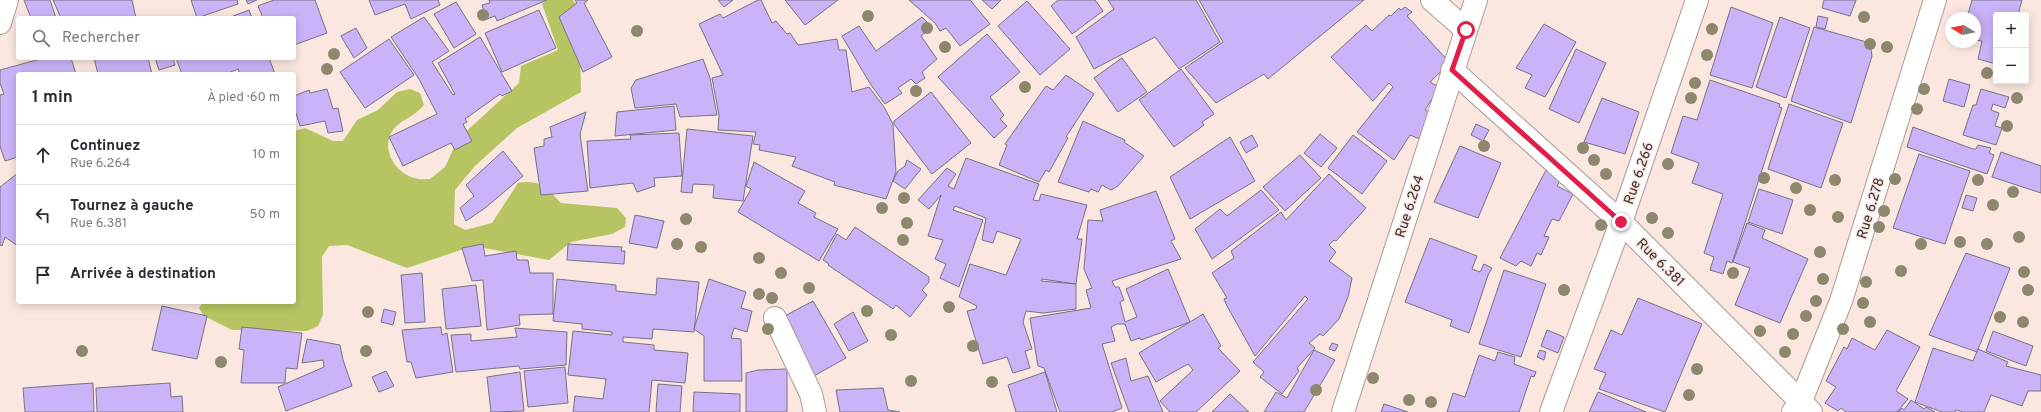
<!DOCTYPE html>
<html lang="fr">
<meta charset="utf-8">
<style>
body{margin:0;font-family:Overpass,sans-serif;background:#f7f7f7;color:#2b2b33}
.controls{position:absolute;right:12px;top:12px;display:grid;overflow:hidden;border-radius:4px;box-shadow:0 2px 10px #0003}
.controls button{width:36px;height:36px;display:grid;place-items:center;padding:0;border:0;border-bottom:1px solid #e1e1e2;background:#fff;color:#2b2b33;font:20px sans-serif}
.compass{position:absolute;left:1945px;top:12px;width:36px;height:36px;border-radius:50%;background:#fff;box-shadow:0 2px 10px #0003;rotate:280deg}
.stop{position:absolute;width:12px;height:12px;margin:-9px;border:3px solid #e11d48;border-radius:50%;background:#fff}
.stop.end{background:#e11d48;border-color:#fff;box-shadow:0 1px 4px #0008}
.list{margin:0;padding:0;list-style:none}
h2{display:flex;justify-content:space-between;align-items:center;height:52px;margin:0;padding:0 16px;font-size:17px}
h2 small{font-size:13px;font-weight:400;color:#7c7c81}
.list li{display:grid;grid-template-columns:26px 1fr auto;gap:12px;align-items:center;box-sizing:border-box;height:60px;padding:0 16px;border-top:1px solid #e1e1e2}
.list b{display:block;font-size:15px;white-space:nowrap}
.list p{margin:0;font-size:13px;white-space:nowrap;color:#7c7c81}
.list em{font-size:13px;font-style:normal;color:#7c7c81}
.icon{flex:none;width:22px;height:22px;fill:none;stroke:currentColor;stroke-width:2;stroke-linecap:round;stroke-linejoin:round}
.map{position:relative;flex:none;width:2041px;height:412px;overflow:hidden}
.search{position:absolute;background:#fff;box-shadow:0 2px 10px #0003;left:16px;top:16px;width:280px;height:44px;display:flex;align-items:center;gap:10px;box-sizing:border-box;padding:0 14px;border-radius:4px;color:#7c7c81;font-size:15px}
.panel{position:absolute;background:#fff;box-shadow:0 2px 10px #0003;left:16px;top:72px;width:280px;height:232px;border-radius:4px}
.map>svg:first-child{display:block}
.forest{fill:#b6c562}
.building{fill:#cab3f9;stroke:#787383;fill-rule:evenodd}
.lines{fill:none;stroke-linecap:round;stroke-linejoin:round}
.minor-casing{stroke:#ad9a94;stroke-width:24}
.minor{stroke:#fff;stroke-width:22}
.tree{fill:#8d876d}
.route{stroke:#e11d48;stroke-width:5}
.labels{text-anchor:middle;stroke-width:3;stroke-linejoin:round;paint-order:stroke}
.street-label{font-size:14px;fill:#38312e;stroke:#fbe7e0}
</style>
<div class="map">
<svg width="2041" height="412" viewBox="0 0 2041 412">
<rect width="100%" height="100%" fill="#fbe7e0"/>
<!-- forest -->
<path class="forest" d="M546 0H573L579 9 581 92 517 128 475 166 455 190 454 224 465 230 492 223 518 183C541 179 546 188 561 203L617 208 626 218 625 227 612 234 571 242 549 260 473 246 407 268 347 245 329 246 322 257 323 315 318 326 307 331 232 330 204 316 199 308 203 302H294V131L305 128 333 141H343L357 120 378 110 397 92 410 89 420 93 424 105C415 117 400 120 393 130 380 149 395 173 415 178 419 180 425 179 430 179L445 167 458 139 519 83 521 66 558 50 542 4Z"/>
<!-- building -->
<g class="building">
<path d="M24 0H50L56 18H31Z"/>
<path d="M53 0H132L136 18H61Z"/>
<path d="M191 0H237L238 4 197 18Z"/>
<path d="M246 0H257L248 4Z"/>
<path d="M274 0H315L327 33 294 45V18H263L258 6Z"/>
<path d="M369 0H438L440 5 411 19 405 4 375 15Z"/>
<path d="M489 0H547L497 21 495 16 487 19 482 5 490 3Z"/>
<path d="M575 0H588L584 3 612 57 583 72 559 17 577 3Z"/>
<path d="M718 0H733L724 7Z"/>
<path d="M758 0H761L772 23 776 21 787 34 790 33 798 45 837 39 839 50H846L852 92 869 87 884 107 893 124 896 172 886 199 834 185 835 182 792 166 796 157 759 150 760 145 753 144 756 132 718 130 719 115 712 78 723 75 699 24 720 14 723 18Z"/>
<path d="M785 0H838L805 25Z"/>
<path d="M909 0H970L990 24 960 46 946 28 940 31 935 23Z"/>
<path d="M982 0H1001L992 9Z"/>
<path d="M1058 0H1095L1103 11 1072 34 1051 6Z"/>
<path d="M1108 0H1196L1220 42 1179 69 1155 37 1094 69 1076 37 1114 9Z"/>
<path d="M1199 0H1364L1268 79 1264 74 1216 103 1185 68 1223 42Z"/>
<path d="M1824 0H1856L1850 16 1822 8Z"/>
<path d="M1972 0H2022L2018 15H1996V64L1978 59 1982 41 1975 40V18H1967Z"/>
<path d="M1027 1 1070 49 1040 75 998 26Z"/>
<path d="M456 2 476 34 454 48 434 14Z"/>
<path d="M1405 7 1412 12 1407 16 1450 63 1430 82 1439 87 1425 110 1435 114 1422 140 1410 135 1394 160 1357 132 1393 87 1389 83 1373 101 1331 57 1366 25 1372 31 1389 15 1391 16 1399 8 1401 10Z"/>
<path d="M1731 7 1773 23 1752 88 1710 75Z"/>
<path d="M249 10 252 18H228Z"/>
<path d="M539 10 556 48 502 72 485 33Z"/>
<path d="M1818 16 1828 18 1825 29 1816 27Z"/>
<path d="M424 17 449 51 432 62 453 95 455 94 438 63 480 37 512 91 502 96 500 94 465 119 467 122 463 124 472 141 455 150 451 143 403 166 389 137 437 114 419 79 391 37Z"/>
<path d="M922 17 932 27 921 36 937 59 922 72 925 78 916 84 911 79 898 88 902 93 885 104 871 85 842 36 859 26 876 51Z"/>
<path d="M1780 17 1810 28 1786 98 1756 87Z"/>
<path d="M1544 24 1576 42 1545 97 1525 88 1532 75 1516 68Z"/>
<path d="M1814 27 1870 43 1872 56 1851 123 1791 101Z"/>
<path d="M356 28 367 48 354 58 341 36Z"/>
<path d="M987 34 1020 72 990 97 1004 115 1000 119 1007 126 994 138 938 77Z"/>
<path d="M389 39 414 75 365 108 340 72Z"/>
<path d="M1576 49 1606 63 1579 123 1549 109Z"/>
<path d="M44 58H71L76 74H18V157L5 161 0 146V95L4 94 0 83V70Z"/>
<path d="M94 58H148L152 74H98Z"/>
<path d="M155 58H173L175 65 159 70Z"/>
<path d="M176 58H269L275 74H240L238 69 226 74H182Z"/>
<path d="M1122 58 1147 92 1118 112 1094 78Z"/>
<path d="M703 59 710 78 717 115 680 117 676 104 635 108 631 88 636 80Z"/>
<path d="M1181 69 1214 114 1202 122 1204 125 1174 147 1139 100Z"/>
<path d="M1066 75 1094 94 1066 137 1068 138 1049 172 1046 170 1039 182 999 165 1007 145 1005 144 1046 86 1053 90Z"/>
<path d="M1949 79 1970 85 1964 107 1943 101Z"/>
<path d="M1710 80 1780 104 1779 107 1782 108 1732 263 1727 261 1723 274 1710 270 1714 257 1704 253 1723 194 1692 183 1699 163 1671 153 1683 116 1697 120Z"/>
<path d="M327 89 333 109 338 108 343 131 328 133 325 121 300 126 294 107V96L309 90 310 93Z"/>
<path d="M1981 89 2009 97 2005 108 1993 104 1991 110 1999 113 1995 126 2002 128 1996 145 1963 135 1973 105H1976Z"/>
<path d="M931 92 971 143 932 174 894 124V121Z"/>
<path d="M1602 98 1639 112 1625 154 1584 142Z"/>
<path d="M1789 104 1843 123 1821 188 1768 169Z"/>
<path d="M674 106 676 130 615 136 617 112Z"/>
<path d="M586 112 580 134 588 191 541 195 534 148 544 146V139L552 137 550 127Z"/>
<path d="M1083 121 1125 140 1124 142 1144 156 1118 186 1111 190 1102 185 1098 192 1091 189 1089 192 1058 182Z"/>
<path d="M1476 124 1489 130 1483 141 1471 135Z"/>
<path d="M1913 127 1973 149H1976L1978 145 1991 148 1989 153 1994 155 1987 174 1907 147Z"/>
<path d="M687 129 753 136 743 201 713 198 714 185 693 184 692 193 681 192Z"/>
<path d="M679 133 682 176 654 178 655 186 637 192 633 183 590 188 587 141 631 139 630 135Z"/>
<path d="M1320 134 1337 148 1321 167 1304 153Z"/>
<path d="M1252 135 1258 146 1246 153 1240 142Z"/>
<path d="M1353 135 1387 161 1362 194 1328 168Z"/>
<path d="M1230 137 1255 181 1190 219 1170 177Z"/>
<path d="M1460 146 1501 163 1478 218 1434 202Z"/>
<path d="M503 151 523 176 485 208 466 221 460 208 474 196 466 185Z"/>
<path d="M2001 152 2041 166V193L1992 177Z"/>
<path d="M1919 154 1970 171 1945 244 1893 228Z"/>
<path d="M1300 155 1321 178 1285 211 1263 187Z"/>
<path d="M966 158 1039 184 1033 200 1039 201 1041 194 1087 205 1077 239H1082L1076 284V309L1043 313 1026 311 1023 322 1032 349 1025 351 1030 368 1013 373 1007 357 983 364 967 311 976 309 977 306 959 297 970 264 1006 275 1021 239 997 231 993 243 982 240 986 218 955 206 953 210 983 220 959 287 940 278 946 264 935 259 943 240 928 236 941 195 929 209 918 200 947 168 956 174 948 186 954 189ZM1042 279 1076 284 1041 281Z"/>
<path d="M907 160 921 169 905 189 893 181 898 171 905 166Z"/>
<path d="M754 162 805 191 798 203 816 213 814 217 838 229 819 261 738 212 751 189 746 186Z"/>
<path d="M1546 170 1561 179 1557 186 1573 194 1559 221 1552 219 1544 236 1549 237 1541 255 1537 253 1531 266 1521 261 1516 266 1500 258Z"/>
<path d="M18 173V246L5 237 2 246 0 245V187Z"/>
<path d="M1329 174 1366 208 1336 241 1334 240 1329 245 1336 252 1329 261 1352 278 1348 297 1339 319 1323 336 1320 334 1309 343 1315 348 1297 368 1299 371 1282 394 1260 377 1264 372 1253 362 1308 299 1305 296 1255 356 1227 306 1224 299 1227 298 1212 273 1234 258 1231 251 1281 212 1286 220Z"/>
<path d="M1759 189 1793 200 1782 234 1748 222Z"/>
<path d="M1261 190 1279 210 1212 259 1195 229 1220 209 1227 216Z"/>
<path d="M1156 191 1175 239 1171 241 1181 259 1112 281 1115 287H1119L1124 300 1120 302 1125 322 1137 317 1126 289 1168 269 1190 322 1141 340 1140 338 1131 341 1125 324H1117L1111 327 1115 341 1102 344 1122 408 1112 412H1060L1044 368 1038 366 1030 318 1091 308 1086 290 1092 288 1084 269 1088 220 1103 221 1100 210Z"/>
<path d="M1966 195 1977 198 1973 211 1962 208Z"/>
<path d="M635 215 664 221 657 248 629 243Z"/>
<path d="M1747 223 1765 230 1762 238 1808 259 1780 323 1735 305 1750 268 1733 262Z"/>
<path d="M855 227 929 277V282L922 290 927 295 910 317 896 305 893 309 828 265 829 264 823 260 837 234 846 240Z"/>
<path d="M1430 238 1477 256 1472 269 1480 272 1484 264 1492 268 1488 275 1469 333 1450 326 1452 320 1405 302Z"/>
<path d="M483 244 485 256 516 251 517 260H528L530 273H553V314L519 315 520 325 487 330 483 280 472 281 462 248Z"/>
<path d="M568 244 622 247 621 251H625L624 264 567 260Z"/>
<path d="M1966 253 2010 268 1977 352 1929 335Z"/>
<path d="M1504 270 1546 284 1521 357 1479 344Z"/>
<path d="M422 273 425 322 405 323 401 275Z"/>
<path d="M657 278 699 282 694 332 653 329 652 339 623 337V342L654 345V350L688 353 685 383 652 380 649 412H573L575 396 603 399 606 379 568 375 573 331 612 335V332L582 329V324L553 321 557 279 616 285V291L656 295Z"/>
<path d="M709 279 746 292 741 308 752 311 747 332 734 328 731 338 741 339 742 381H704V336L694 329Z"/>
<path d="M476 285 481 326 446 329 442 289Z"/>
<path d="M1638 298 1702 324 1665 412 1599 389 1606 373 1594 369 1611 330 1622 335Z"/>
<path d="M813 301 846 358 812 377 781 318Z"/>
<path d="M162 306 207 316 197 359 152 350Z"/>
<path d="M384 309 396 312 393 325 381 322Z"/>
<path d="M853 312 868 341 849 351 834 324Z"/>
<path d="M1203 314 1221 346 1218 348 1240 371 1196 412H1170L1160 401 1193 370 1188 364 1156 382 1139 353Z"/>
<path d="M242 327 302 333 297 369 286 368 285 383H241L244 350 239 349Z"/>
<path d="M441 327 442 335 447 333 453 372 416 378 411 362H407L402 330Z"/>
<path d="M515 328 567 332 566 365 520 369 519 366 456 372 451 335 471 334V341L517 337Z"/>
<path d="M1547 330 1564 337 1558 353 1541 346Z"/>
<path d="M1887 330 1920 347 1896 391 1908 399 1897 412H1846L1841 408 1838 411 1825 403 1836 387 1826 381 1844 347 1847 349 1852 338 1875 350Z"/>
<path d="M1993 331 2033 346 2026 366 1986 351Z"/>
<path d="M307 339 340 345 343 360 352 386 286 411 278 387 324 367 323 360 302 363Z"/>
<path d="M1332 343 1338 345 1335 351 1329 349Z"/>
<path d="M1933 348 1973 361 1978 349 2008 362 2006 366 2041 375V391H2028L2022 406 1991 395 1984 412H1963L1956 410 1955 412H1942L1915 402Z"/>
<path d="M1314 350 1335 360 1304 412H1264L1276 392 1287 398Z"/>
<path d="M1540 350 1546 352 1544 360 1537 357Z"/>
<path d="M1498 352 1515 357 1514 364 1536 372 1534 377 1531 376 1519 412H1447L1453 393 1465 397 1479 355 1495 361Z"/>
<path d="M1126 358 1131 381 1148 376 1163 412H1129L1111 363Z"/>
<path d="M565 367 568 403 528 407 524 371Z"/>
<path d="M787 369V412H746V373L758 370Z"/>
<path d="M386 371 394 386 379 392 372 377Z"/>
<path d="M520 372 524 411 491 412 487 377Z"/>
<path d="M1045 372 1057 412H1016L1008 385Z"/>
<path d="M93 383 94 412H25L23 388Z"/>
<path d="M170 383 171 397 182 396 183 412H97L96 388Z"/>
<path d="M658 384 682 386 680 412H656Z"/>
<path d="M883 388 888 410 900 412H840L836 390Z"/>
<path d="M694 392 740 394V412H693Z"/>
<path d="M1598 392 1646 412H1589Z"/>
<path d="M1230 394 1249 412H1212Z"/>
<path d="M1911 400 1924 409 1926 407 1935 412H1898L1902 408 1904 410Z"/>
<path d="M1384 404 1408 412H1381Z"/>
</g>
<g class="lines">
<!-- minor casing -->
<g class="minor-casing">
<g id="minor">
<path d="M1432 0 1466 30"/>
<path d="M0 23 7 0"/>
<path d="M1452 70 1621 222 1811 412"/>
<path d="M775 318 811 394 815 412"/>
<path d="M1343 412 1476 0"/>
<path d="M1551 412 1621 222 1697 0"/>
<path d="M1793 412 1801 401 1841 301 1935 0"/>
</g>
</g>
<!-- minor -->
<use href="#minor" class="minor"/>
</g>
<!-- trees -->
<g class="tree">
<circle cx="483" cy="15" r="6"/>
<circle cx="868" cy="16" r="6"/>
<circle cx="1864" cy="17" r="6"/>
<circle cx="927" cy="28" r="6"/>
<circle cx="1712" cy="29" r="6"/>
<circle cx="637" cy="31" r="6"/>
<circle cx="1870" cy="44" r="6"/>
<circle cx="945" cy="47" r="6"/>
<circle cx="1887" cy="47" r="6"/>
<circle cx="334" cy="54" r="6"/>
<circle cx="1707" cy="55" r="6"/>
<circle cx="327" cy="69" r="6"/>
<circle cx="1987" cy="73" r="6"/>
<circle cx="1695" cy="83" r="6"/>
<circle cx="1025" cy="87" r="6"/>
<circle cx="1924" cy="89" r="6"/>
<circle cx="916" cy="91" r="6"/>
<circle cx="1691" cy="98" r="6"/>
<circle cx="2017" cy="98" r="6"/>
<circle cx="1917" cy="109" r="6"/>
<circle cx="2007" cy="126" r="6"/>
<circle cx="1484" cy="146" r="6"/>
<circle cx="1583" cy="148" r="6"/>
<circle cx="1594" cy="160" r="6"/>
<circle cx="1668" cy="164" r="6"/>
<circle cx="1606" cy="174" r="6"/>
<circle cx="1764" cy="178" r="6"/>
<circle cx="1895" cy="179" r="6"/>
<circle cx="1835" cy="180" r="6"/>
<circle cx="1978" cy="180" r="6"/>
<circle cx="1796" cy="188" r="6"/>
<circle cx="2013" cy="192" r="6"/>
<circle cx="904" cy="198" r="6"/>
<circle cx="1993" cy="205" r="6"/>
<circle cx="882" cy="208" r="6"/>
<circle cx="1810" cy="210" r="6"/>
<circle cx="1884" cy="211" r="6"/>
<circle cx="1838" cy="217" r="6"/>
<circle cx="1652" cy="218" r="6"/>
<circle cx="686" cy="219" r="6"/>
<circle cx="907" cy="223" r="6"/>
<circle cx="1601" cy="225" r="6"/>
<circle cx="1879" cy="227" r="6"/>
<circle cx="1668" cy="233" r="6"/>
<circle cx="2019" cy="237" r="6"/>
<circle cx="903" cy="240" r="6"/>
<circle cx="1960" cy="242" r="6"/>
<circle cx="677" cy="244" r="6"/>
<circle cx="1921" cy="244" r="6"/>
<circle cx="1987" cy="244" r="6"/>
<circle cx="701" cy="247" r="6"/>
<circle cx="1820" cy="252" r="6"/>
<circle cx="759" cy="258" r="6"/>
<circle cx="1901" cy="271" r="6"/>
<circle cx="2024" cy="272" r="6"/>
<circle cx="781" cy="273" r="6"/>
<circle cx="1733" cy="273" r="6"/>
<circle cx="1823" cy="279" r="6"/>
<circle cx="1866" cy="282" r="6"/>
<circle cx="809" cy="288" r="6"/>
<circle cx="1564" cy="290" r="6"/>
<circle cx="2028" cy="290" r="6"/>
<circle cx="759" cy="294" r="6"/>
<circle cx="772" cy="298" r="6"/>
<circle cx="1816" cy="301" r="6"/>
<circle cx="1863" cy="303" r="6"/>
<circle cx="949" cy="307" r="6"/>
<circle cx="867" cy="311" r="6"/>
<circle cx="368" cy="312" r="6"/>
<circle cx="1806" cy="316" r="6"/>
<circle cx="2000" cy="317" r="6"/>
<circle cx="1870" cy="322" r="6"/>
<circle cx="2023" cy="322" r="6"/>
<circle cx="768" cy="329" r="6"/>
<circle cx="1843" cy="329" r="6"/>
<circle cx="1760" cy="331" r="6"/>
<circle cx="1793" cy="334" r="6"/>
<circle cx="891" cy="335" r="6"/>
<circle cx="973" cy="346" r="6"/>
<circle cx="82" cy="351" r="6"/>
<circle cx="366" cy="351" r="6"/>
<circle cx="1785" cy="352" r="6"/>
<circle cx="221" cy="362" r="6"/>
<circle cx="1697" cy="369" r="6"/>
<circle cx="1373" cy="378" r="6"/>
<circle cx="911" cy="381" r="6"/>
<circle cx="992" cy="382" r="6"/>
<circle cx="1316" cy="390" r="6"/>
<circle cx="1689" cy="395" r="6"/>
<circle cx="1409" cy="400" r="6"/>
<circle cx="1431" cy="402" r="6"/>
</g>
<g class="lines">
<!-- route -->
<path class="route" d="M1466 30 1452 70 1621 222"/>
</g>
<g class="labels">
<!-- street labels -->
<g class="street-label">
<text transform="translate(1638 173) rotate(-71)" y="5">Rue 6.266</text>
<text transform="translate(1409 206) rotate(-72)" y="5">Rue 6.264</text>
<text transform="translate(1870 208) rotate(-73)" y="5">Rue 6.278</text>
<text transform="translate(1661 262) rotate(45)" y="5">Rue 6.381</text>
</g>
</g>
</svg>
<div class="controls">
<button>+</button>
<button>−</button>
</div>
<svg class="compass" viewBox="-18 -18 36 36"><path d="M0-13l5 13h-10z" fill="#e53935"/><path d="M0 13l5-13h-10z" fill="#7c7c81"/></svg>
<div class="stop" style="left:1466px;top:30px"></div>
<div class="stop end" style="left:1621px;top:222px"></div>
<div class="search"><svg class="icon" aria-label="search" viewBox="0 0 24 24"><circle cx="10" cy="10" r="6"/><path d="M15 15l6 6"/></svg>Rechercher</div>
<section class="panel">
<h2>1 min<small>À pied · 60 m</small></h2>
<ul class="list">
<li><svg class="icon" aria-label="ahead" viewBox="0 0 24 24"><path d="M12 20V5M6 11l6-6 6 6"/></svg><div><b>Continuez</b><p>Rue 6.264</p></div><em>10 m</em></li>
<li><svg class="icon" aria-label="left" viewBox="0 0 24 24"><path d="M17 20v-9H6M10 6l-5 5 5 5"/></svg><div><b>Tournez à gauche</b><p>Rue 6.381</p></div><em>50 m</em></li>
<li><svg class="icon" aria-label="arrive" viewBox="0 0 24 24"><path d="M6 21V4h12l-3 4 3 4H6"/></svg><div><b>Arrivée à destination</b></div></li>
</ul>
</section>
</div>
